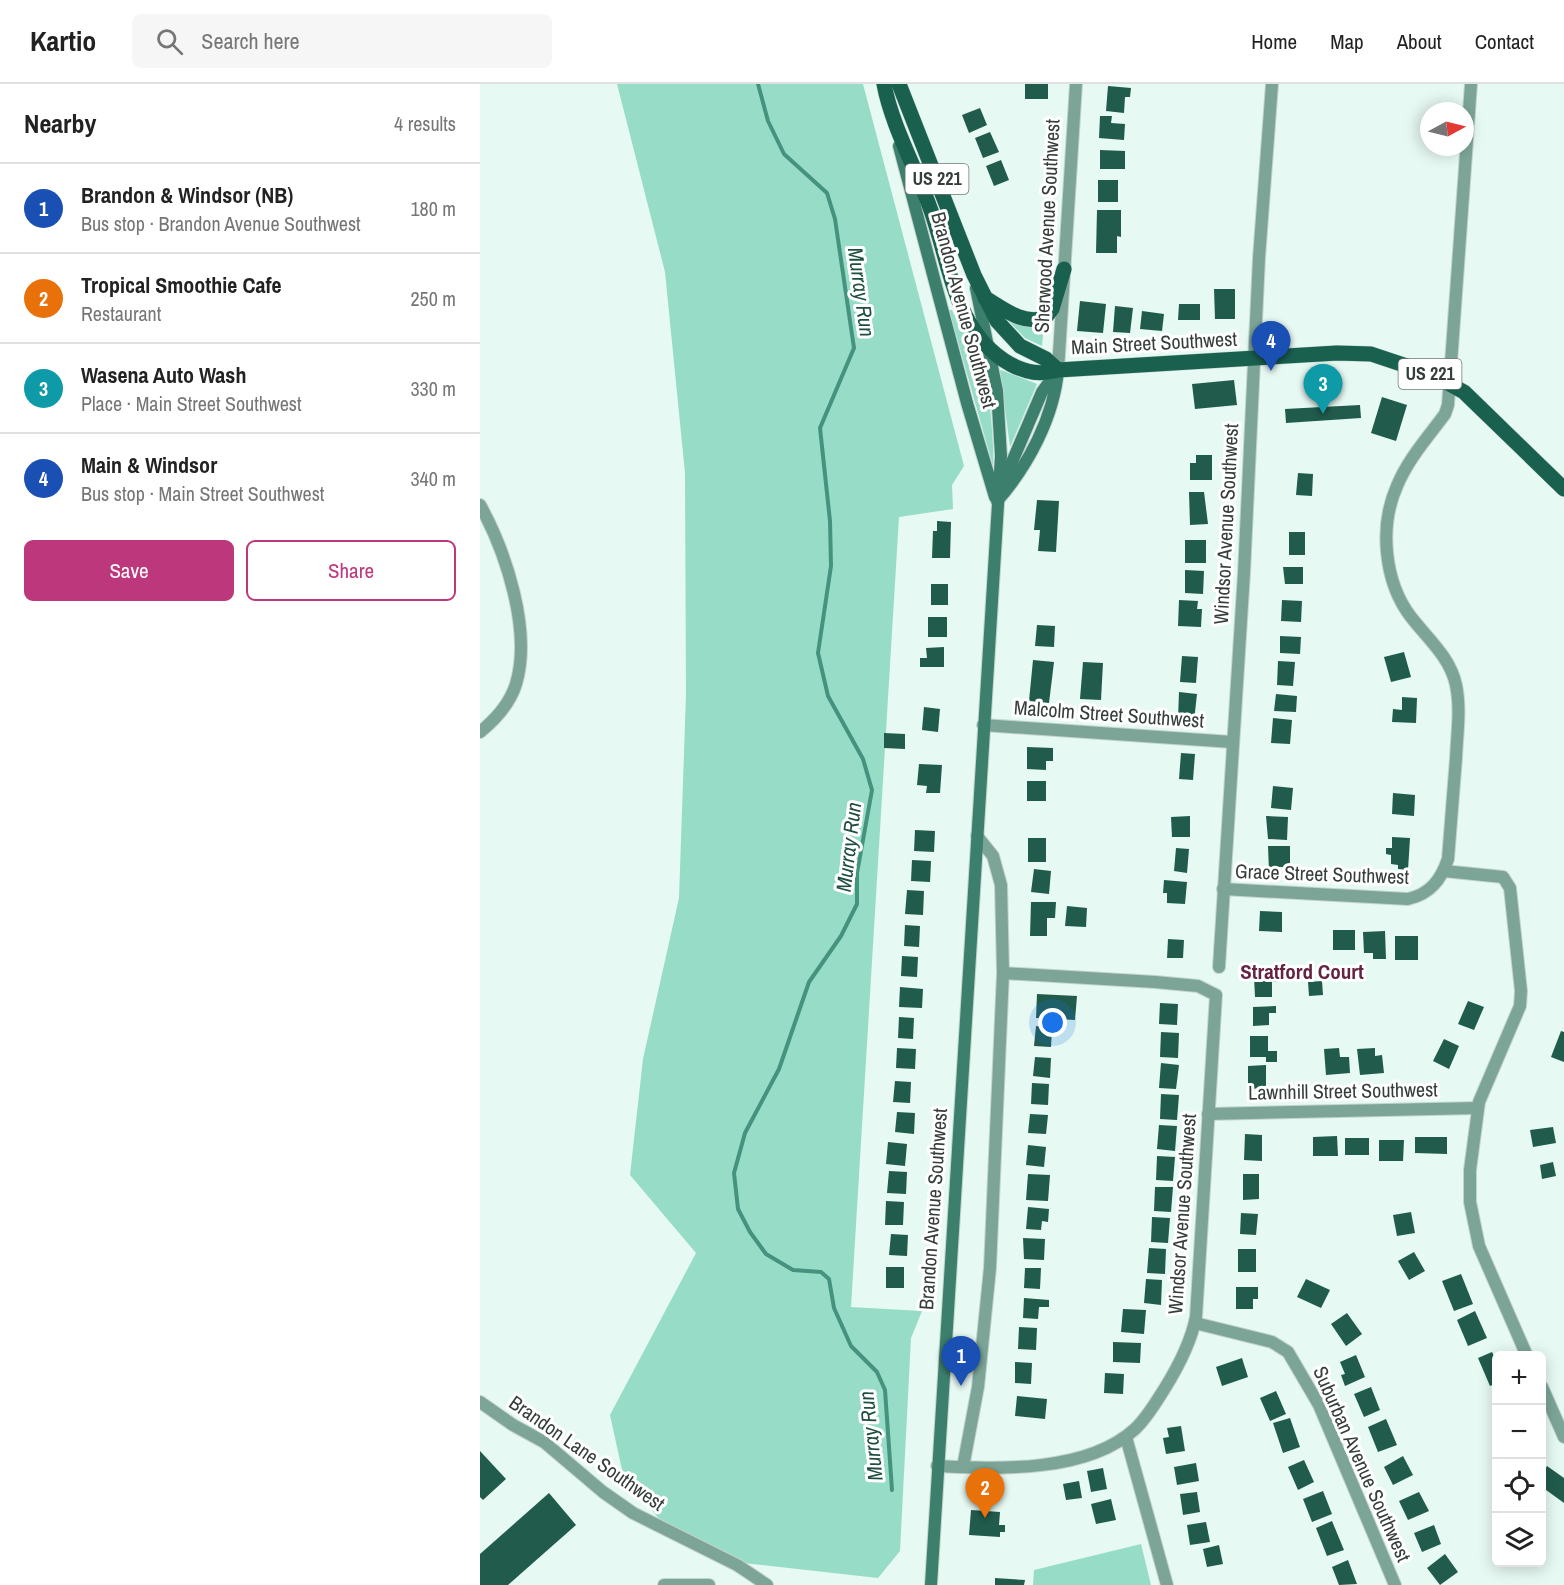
<!DOCTYPE html>
<meta charset="utf-8">
<style>
body{margin:0;font-family:"Archivo Narrow",sans-serif;background:#f6f6f6;color:#222}
.controls{position:absolute;right:18px;bottom:18px;display:grid;overflow:hidden;border-radius:9px;box-shadow:0 3px 15px #0003}
.controls button{width:54px;height:54px;display:grid;place-items:center;padding:0;border:0;border-bottom:2px solid #e0e0e0;background:#fff;color:#222;font:30px sans-serif}
.compass{position:absolute;left:940px;top:18px;width:54px;height:54px;border-radius:50%;background:#fff;box-shadow:0 3px 15px #0003;rotate:83deg}
.you{position:absolute;left:573px;top:939px;width:21px;height:21px;margin:-15px;border:4px solid #fff;border-radius:50%;background:#1a73e8;box-shadow:0 0 0 9px #1a73e833}
.badge{display:grid;place-items:center;width:39px;height:39px;border-radius:50%;background:#bc377c;color:#fff;font-size:20px;font-weight:700}
.pin{position:absolute;translate:-50% -50px;filter:drop-shadow(0 2px 3px #0008)}
.pin::after{content:'';position:absolute;top:32px;width:21px;height:18px;background:inherit;clip-path:polygon(0 0,100% 0,50% 100%)}
.list{margin:0;padding:0;list-style:none}
h2{display:flex;justify-content:space-between;align-items:center;height:78px;margin:0;padding:0 24px;font-size:26px}
h2 small{font-size:20px;font-weight:400;color:#767676}
.list li{display:grid;grid-template-columns:39px 1fr auto;gap:18px;align-items:center;box-sizing:border-box;height:90px;padding:0 24px;border-top:2px solid #e0e0e0}
.list b{display:block;font-size:22px;white-space:nowrap}
.list p{margin:0;font-size:20px;white-space:nowrap;color:#767676}
.list em{font-size:20px;font-style:normal;color:#767676}
.actions{display:flex;gap:12px;padding:18px 24px}
.actions a{flex:1;padding:14px 0;border:2px solid #bc377c;border-radius:9px;text-align:center;font-size:21px;color:#bc377c}
.actions .main{background:#bc377c;color:#fff}
.icon{flex:none;width:33px;height:33px;fill:none;stroke:currentColor;stroke-width:2;stroke-linecap:round;stroke-linejoin:round}
.map{position:relative;flex:none;width:1084px;height:1501px;overflow:hidden}
header{display:flex;align-items:center;gap:36px;box-sizing:border-box;height:84px;padding:0 30px;background:#fff;border-bottom:2px solid #e0e0e0}
header strong{font-size:28px}
nav{display:flex;gap:33px;margin-inline-start:auto;font-size:21px}
.search{width:420px;height:54px;background:#f6f6f6;display:flex;align-items:center;gap:15px;box-sizing:border-box;padding:0 21px;border-radius:9px;color:#767676;font-size:22px}
main{display:flex}
aside{flex:1;background:#fff}
.map>svg:first-child{display:block}
.green{fill:#97dcc7}
.lines{fill:none;stroke-linecap:round;stroke-linejoin:round}
.stream{stroke:#45937f;stroke-width:4}
.building{fill:#215b4c}
.minor-casing{stroke:#c3d4cd;stroke-width:14}
.secondary-casing{stroke:#c3d4cd;stroke-width:14}
.primary-casing{stroke:#c3d4cd;stroke-width:16}
.minor{stroke:#7ca598;stroke-width:12}
.secondary{stroke:#3c7f6c;stroke-width:12}
.primary{stroke:#19604f;stroke-width:15}
.labels{text-anchor:middle;stroke-width:6;stroke-linejoin:round;paint-order:stroke}
.shield{fill:#fff;stroke:#727876;stroke-width:1.5}
.shield-label{font-size:18px;font-weight:bold;fill:#363e3b}
.street-label{font-size:20px;fill:#363e3b;stroke:#fff}
.water-label{font-size:21px;font-style:italic;fill:#1f4e41;stroke:#fff}
.neighbourhood-label{font-size:21px;font-weight:bold;fill:#642342;stroke:#fff}
</style>
<header>
<strong>Kartio</strong>
<div class="search"><svg class="icon" aria-label="search" viewBox="0 0 24 24"><circle cx="10" cy="10" r="6"/><path d="M15 15l6 6"/></svg>Search here</div>
<nav><a>Home</a><a>Map</a><a>About</a><a>Contact</a></nav>
</header>
<main>
<aside>
<h2>Nearby<small>4 results</small></h2>
<ul class="list">
<li><span class="badge" style="background:#1a4fb4">1</span><div><b>Brandon &amp; Windsor (NB)</b><p>Bus stop · Brandon Avenue Southwest</p></div><em>180 m</em></li>
<li><span class="badge" style="background:#e8710a">2</span><div><b>Tropical Smoothie Cafe</b><p>Restaurant</p></div><em>250 m</em></li>
<li><span class="badge" style="background:#0f9aa8">3</span><div><b>Wasena Auto Wash</b><p>Place · Main Street Southwest</p></div><em>330 m</em></li>
<li><span class="badge" style="background:#1a4fb4">4</span><div><b>Main &amp; Windsor</b><p>Bus stop · Main Street Southwest</p></div><em>340 m</em></li>
</ul>
<div class="actions"><a class="main">Save</a><a>Share</a></div>
</aside>
<div class="map">
<svg width="1084" height="1501" viewBox="0 0 1084 1501">
<rect width="100%" height="100%" fill="#e6f9f2"/>
<!-- green -->
<g class="green">
<path d="M137 0H383L484 382 472 401 473 425 419 433 371 1223 442 1227 431 1254 420 1467 398 1494 264 1479 183 1439 144 1395 130 1331 216 1169 150 1091 163 975 199 814 206 611 205 389 185 188Z"/>
<path d="M469 226H472C479 243 497 260 501 272 508 291 515 363 513 382Z"/>
<path d="M523 231 564 241 562 262 545 254Z"/>
<path d="M521 286 557 300 530 363 520 287Z"/>
<path d="M661 1460 671 1501H553L554 1486Z"/>
</g>
<g class="lines">
<!-- stream -->
<path class="stream" d="M278 0 288 37 304 70 347 109 355 135 374 264 340 344 350 437 351 482 338 569 348 612 383 675 392 706 377 789V820L361 852 329 898 299 985 265 1049 254 1089 258 1125 270 1148 286 1170 313 1186 341 1188 349 1195 354 1224 371 1262 397 1288 405 1306 412 1406"/>
</g>
<!-- building -->
<g class="building">
<rect x="545" y="0" width="23" height="15"/>
<path d="M628 2 651 4 650 13H645L644 29 626 27Z"/>
<path d="M500 24 507 41 489 49 482 31Z"/>
<path d="M620 32H632L631 39 645 40 644 56 619 54Z"/>
<path d="M510 48 519 68 503 74 495 54Z"/>
<path d="M620 66 645 67V85H620Z"/>
<path d="M521 76 529 96 514 102 506 82Z"/>
<rect x="618" y="96" width="20" height="22"/>
<path d="M617 126H641V153L637 152V169H616Z"/>
<path d="M734 205H755V235H735Z"/>
<path d="M600 217 626 220 623 249 597 247Z"/>
<path d="M699 220H720V236H698Z"/>
<path d="M635 222 653 224 650 249 633 248Z"/>
<path d="M662 227 684 230 682 247 660 245Z"/>
<path d="M754 296 757 321 715 325 712 300Z"/>
<path d="M902 313 927 321 916 357 891 349Z"/>
<path d="M880 321 881 334 806 339 805 325Z"/>
<path d="M716 371H732V396H710V379H716Z"/>
<path d="M818 389 833 390 832 412 816 411Z"/>
<path d="M709 408H724L728 440 710 441Z"/>
<path d="M557 416 579 417 576 468 558 467 560 446H554Z"/>
<path d="M457 437 471 438 470 474H452L453 447H457Z"/>
<rect x="809" y="448" width="16" height="23"/>
<rect x="705" y="456" width="21" height="23"/>
<path d="M803 483H823V500H805Z"/>
<path d="M705 486 724 487 723 510 705 509Z"/>
<rect x="451" y="500" width="17" height="21"/>
<path d="M699 516 718 517 717 525H722L721 543 698 542Z"/>
<path d="M802 516 822 517 821 538 801 537Z"/>
<rect x="448" y="533" width="19" height="20"/>
<path d="M557 541 575 542 574 563 555 562Z"/>
<path d="M800 552 821 553 820 570 800 569Z"/>
<path d="M464 563V583H440V574H447L446 564Z"/>
<path d="M924 568 931 593 911 598 904 573Z"/>
<path d="M702 572 718 573 716 599 700 598Z"/>
<path d="M553 576 574 578 569 619 549 617Z"/>
<path d="M798 577 815 578 813 602 797 601Z"/>
<path d="M603 578 623 579 621 616 600 615Z"/>
<path d="M699 608 717 610 714 637 698 635Z"/>
<path d="M796 610 817 612 816 628 794 627Z"/>
<path d="M922 613 937 614 936 639 912 638 913 625 922 626Z"/>
<path d="M444 623 460 625 458 648 442 646Z"/>
<path d="M793 634 812 636 810 660 791 659Z"/>
<path d="M404 649 425 650V665L404 664Z"/>
<path d="M547 663 573 664V677H566V686L547 685Z"/>
<path d="M701 669 715 670 713 696 699 695Z"/>
<path d="M439 680 462 681 460 709H446L447 702 437 701Z"/>
<rect x="547" y="697" width="19" height="20"/>
<path d="M793 702 813 704 811 726 791 724Z"/>
<path d="M913 709 935 711 934 732 912 730Z"/>
<path d="M710 732V753H692L691 733Z"/>
<path d="M786 732 808 733 807 756 788 755Z"/>
<path d="M435 746 455 747 454 768 434 767Z"/>
<path d="M912 753 930 754 928 786 918 785V781L911 780V771L906 770V764H912Z"/>
<rect x="548" y="754" width="18" height="24"/>
<path d="M788 762H810V783H799V788H789Z"/>
<path d="M696 764 709 765 707 789 694 787Z"/>
<path d="M432 776 451 777 450 798 431 797Z"/>
<path d="M554 785 571 787 569 810 551 808Z"/>
<path d="M684 796 707 798 705 820 687 819V809H683Z"/>
<path d="M427 806 444 807 443 831 425 830Z"/>
<path d="M551 818H576L575 834H567V852H550Z"/>
<path d="M587 822 607 824 606 843 585 842Z"/>
<path d="M780 827 802 828V848L779 847Z"/>
<path d="M425 841 440 842 439 863 424 862Z"/>
<rect x="853" y="846" width="22" height="20"/>
<path d="M905 847 906 875H893V869H884L883 848Z"/>
<rect x="915" y="852" width="23" height="24"/>
<path d="M688 855 704 856 703 874H687Z"/>
<path d="M422 872 438 873 437 893 421 892Z"/>
<path d="M782 887H799L800 898H792V913H775L774 893H782Z"/>
<path d="M842 897 843 911 829 912 828 898Z"/>
<path d="M420 903 443 905 442 924 419 923Z"/>
<path d="M557 910 597 912 595 936 556 934Z"/>
<path d="M988 917 1004 923 994 946 978 940Z"/>
<path d="M680 919 698 920 697 941 679 940Z"/>
<path d="M796 922V929H789V941L773 942V923Z"/>
<path d="M419 933 434 934 433 955 418 954Z"/>
<path d="M556 942 572 944 571 963 554 962Z"/>
<path d="M1081 947 1084 948V978L1071 973Z"/>
<path d="M681 948 699 949 698 974 680 973Z"/>
<path d="M770 952H788V967H797V978H786V973H770Z"/>
<path d="M964 955 979 962 969 985 953 977Z"/>
<path d="M417 964 436 965 435 985 416 984Z"/>
<path d="M859 964 860 973H869L870 989 846 991 844 965Z"/>
<path d="M895 964V972L902 971 904 989 880 991 877 965Z"/>
<path d="M555 973 571 974 570 994 553 992Z"/>
<path d="M681 979 699 981 696 1005 679 1004Z"/>
<path d="M786 981V1004L768 1005V982Z"/>
<path d="M415 997 431 998 430 1019 413 1018Z"/>
<path d="M552 999 569 1000 568 1021 551 1020Z"/>
<path d="M681 1010 699 1011 697 1036 680 1035Z"/>
<path d="M417 1028 435 1029 434 1050 415 1048Z"/>
<path d="M550 1030 568 1031 566 1050 548 1049Z"/>
<path d="M679 1041 697 1042 695 1067 677 1065Z"/>
<path d="M1073 1043 1076 1059 1053 1063 1050 1046Z"/>
<path d="M765 1050 782 1051V1077L764 1076Z"/>
<path d="M857 1052 858 1072H833V1053Z"/>
<path d="M935 1053H967V1070L935 1069Z"/>
<rect x="865" y="1054" width="24" height="17"/>
<path d="M899 1056H924L923 1077H899Z"/>
<path d="M408 1058 427 1060 425 1082 406 1080Z"/>
<path d="M548 1061 566 1063 564 1083 546 1081Z"/>
<path d="M677 1072 695 1073 693 1097 676 1096Z"/>
<path d="M1073 1078 1076 1092 1062 1095 1060 1081Z"/>
<path d="M409 1087 427 1088 426 1110 407 1109Z"/>
<path d="M548 1090 570 1091 568 1117 546 1116Z"/>
<path d="M763 1090H779V1115L763 1116Z"/>
<path d="M675 1103H693L691 1128 674 1127Z"/>
<path d="M406 1117 424 1118 423 1141H405Z"/>
<path d="M548 1123 569 1125 568 1138 562 1137 561 1146 546 1145Z"/>
<path d="M931 1128 935 1149 917 1152 913 1131Z"/>
<path d="M761 1129 778 1130 776 1151 760 1150Z"/>
<path d="M672 1133 690 1134 688 1159 671 1158Z"/>
<path d="M411 1150 428 1151 427 1172 409 1171Z"/>
<path d="M543 1154 565 1155 564 1176 544 1175Z"/>
<path d="M669 1164 686 1165 685 1190 667 1189Z"/>
<rect x="758" y="1165" width="18" height="23"/>
<path d="M934 1168 945 1187 929 1196 918 1177Z"/>
<rect x="406" y="1183" width="18" height="21"/>
<path d="M545 1184H561L560 1205 544 1204Z"/>
<path d="M981 1190 993 1220 974 1227 962 1197Z"/>
<path d="M666 1195 682 1196 681 1221 664 1219Z"/>
<path d="M826 1195 850 1206 841 1224 817 1213Z"/>
<path d="M756 1203H778V1215H773V1225H756Z"/>
<path d="M544 1214 569 1216V1223H559L558 1235 543 1234Z"/>
<path d="M643 1225 666 1226 664 1250 641 1248Z"/>
<path d="M995 1227 1007 1254 988 1262 977 1236Z"/>
<path d="M867 1229 882 1250 866 1262 851 1240Z"/>
<path d="M539 1243 557 1244 556 1266 538 1265Z"/>
<path d="M633 1258 661 1259 660 1279 633 1278Z"/>
<path d="M1012 1268 1017 1279V1299L1010 1302 998 1274Z"/>
<path d="M876 1271 885 1293 865 1302 861 1291 865 1290 860 1278Z"/>
<path d="M762 1274 768 1293 742 1302 736 1283Z"/>
<path d="M535 1278 552 1279 551 1300 535 1299Z"/>
<path d="M625 1289 644 1290 643 1310 624 1309Z"/>
<path d="M891 1303 900 1326 884 1333 874 1310Z"/>
<path d="M796 1307 806 1330 790 1337 780 1314Z"/>
<path d="M537 1312 567 1315 565 1335 535 1332Z"/>
<path d="M810 1334 820 1363 803 1369 793 1339Z"/>
<path d="M906 1335 917 1361 898 1368 888 1343Z"/>
<path d="M701 1342 705 1367 686 1370 683 1354 689 1353 687 1344Z"/>
<path d="M0 1367 26 1395 3 1416 0 1413Z"/>
<path d="M923 1372 933 1391 913 1401 904 1383Z"/>
<path d="M824 1376 834 1398 818 1406 808 1383Z"/>
<path d="M716 1379 719 1397 697 1401 694 1383Z"/>
<path d="M1067 1382 1084 1394V1419L1062 1403V1390Z"/>
<path d="M623 1384 627 1405 611 1408 607 1387Z"/>
<path d="M599 1397 602 1414 586 1416 583 1400Z"/>
<path d="M843 1407 852 1430 832 1438 823 1415Z"/>
<path d="M717 1408 720 1428 703 1431 700 1410Z"/>
<path d="M939 1408 949 1427 928 1436 919 1417Z"/>
<path d="M69 1409 96 1441 28 1501H0V1470Z"/>
<path d="M631 1415 636 1436 616 1440 611 1420Z"/>
<path d="M491 1426 520 1428 519 1441H525V1448H520V1453L489 1451Z"/>
<path d="M852 1437 864 1466 847 1472 836 1444Z"/>
<path d="M726 1438 730 1458 710 1461 707 1441Z"/>
<path d="M954 1441 961 1460 942 1468 934 1449Z"/>
<path d="M739 1461 743 1480 727 1483 723 1465Z"/>
<path d="M965 1470 978 1488 960 1501 947 1484Z"/>
<path d="M868 1476 877 1500 859 1501 852 1483Z"/>
<path d="M515 1494 545 1496 544 1501H515Z"/>
</g>
<g class="lines">
<!-- minor casing -->
<g class="minor-casing">
<g id="minor">
<path d="M578 286 596 0"/>
<path d="M0 421C26 468 52 547 36 600 30 619 15 636 0 648"/>
<path d="M503 641 752 658"/>
<path d="M964 787 1023 793 1030 804 1041 907 1040 922 999 1018 990 1086V1118L999 1162 1047 1272"/>
<path d="M743 805 928 815C950 810 961 796 968 775 971 741 973 708 976 674 977 650 981 625 976 601 970 573 948 555 931 533 904 498 899 442 917 402 928 375 948 353 965 330L968 321 991 0"/>
<path d="M739 883 764 489 779 174 792 0"/>
<path d="M728 1030 998 1024"/>
<path d="M715 1239 792 1258 808 1268 839 1321 915 1501"/>
<path d="M1062 1303 1084 1353"/>
<path d="M0 1318 33 1341 64 1358 123 1408 153 1429 257 1481 287 1501"/>
<path d="M646 1353 687 1501"/>
<path d="M457 1382C518 1385 607 1389 655 1345 667 1334 676 1318 685 1304 698 1283 711 1258 716 1233L736 911 718 902 675 898 523 889"/>
<path d="M483 1383 498 1303 510 1184 523 889 521 801 513 772 497 752"/>
<path d="M184 1501H229"/>
</g>
</g>
<!-- secondary casing -->
<g class="secondary-casing">
<g id="secondary">
<path d="M419 62 487 319 515 413"/>
<path d="M523 399 562 308 578 286"/>
<path d="M517 417C548 382 574 333 578 286"/>
<path d="M451 1501 521 372 517 307 496 204"/>
</g>
</g>
<!-- primary casing -->
<g class="primary-casing">
<g id="primary">
<path d="M404 0C411 39 435 83 449 121 470 176 473 248 530 280 547 289 560 291 578 286L857 269 891 270 951 290 984 308 1084 405"/>
<path d="M419 0 494 191 517 237 540 262 566 275 578 286"/>
<path d="M505 214C524 225 542 241 565 234L572 225 584 185"/>
</g>
</g>
<!-- minor -->
<use href="#minor" class="minor"/>
<!-- secondary -->
<use href="#secondary" class="secondary"/>
<!-- primary -->
<use href="#primary" class="primary"/>
</g>
<g class="labels">
<!-- shield labels -->
<g class="shield">
<rect x="425.5" y="80" width="63" height="30" rx="4.5"/>
<rect x="918.5" y="275" width="63" height="30" rx="4.5"/>
</g>
<g class="shield-label">
<text x="457" y="101">US 221</text>
<text x="950" y="296">US 221</text>
</g>
<!-- street labels -->
<g class="street-label">
<text transform="translate(567 142) rotate(-87)" y="7">Sherwood Avenue Southwest</text>
<text transform="translate(484 226) rotate(75)" y="7">Brandon Avenue Southwest</text>
<text transform="translate(674 259) rotate(-3)" y="7">Main Street Southwest</text>
<text transform="translate(746 440) rotate(-87)" y="7">Windsor Avenue Southwest</text>
<text transform="translate(629 630) rotate(4)" y="7">Malcolm Street Southwest</text>
<text transform="translate(842 790) rotate(2)" y="7">Grace Street Southwest</text>
<text transform="translate(863 1007) rotate(-1)" y="7">Lawnhill Street Southwest</text>
<text transform="translate(453 1125) rotate(-86)" y="7">Brandon Avenue Southwest</text>
<text transform="translate(702 1130) rotate(-86)" y="7">Windsor Avenue Southwest</text>
<text transform="translate(107 1369) rotate(35)" y="7">Brandon Lane Southwest</text>
<text transform="translate(882 1380) rotate(66)" y="7">Suburban Avenue Southwest</text>
</g>
<!-- water labels -->
<g class="water-label">
<text transform="translate(381 208) rotate(82)" y="7">Murray Run</text>
<text transform="translate(369 763) rotate(-83)" y="7">Murray Run</text>
<text transform="translate(391 1352) rotate(-96)" y="7">Murray Run</text>
</g>
<!-- neighbourhood labels -->
<g class="neighbourhood-label">
<text x="822" y="895">Stratford Court</text>
</g>
</g>
</svg>
<div class="controls">
<button>+</button>
<button>−</button>
<button><svg class="icon" aria-label="locate" viewBox="0 0 24 24"><circle cx="12" cy="12" r="6"/><path d="M12 2v4M12 18v4M2 12h4M18 12h4"/></svg></button>
<button><svg class="icon" aria-label="layers" viewBox="0 0 24 24"><path d="M12 4l9 5-9 5-9-5zM3 14l9 5 9-5"/></svg></button>
</div>
<svg class="compass" viewBox="-18 -18 36 36"><path d="M0-13l5 13h-10z" fill="#e53935"/><path d="M0 13l5-13h-10z" fill="#767676"/></svg>
<div class="you"></div>
<div class="pin badge" style="left:481px;top:1302px;background:#1a4fb4">1</div>
<div class="pin badge" style="left:505px;top:1434px;background:#e8710a">2</div>
<div class="pin badge" style="left:843px;top:330px;background:#0f9aa8">3</div>
<div class="pin badge" style="left:791px;top:287px;background:#1a4fb4">4</div>
</div>
</main>
